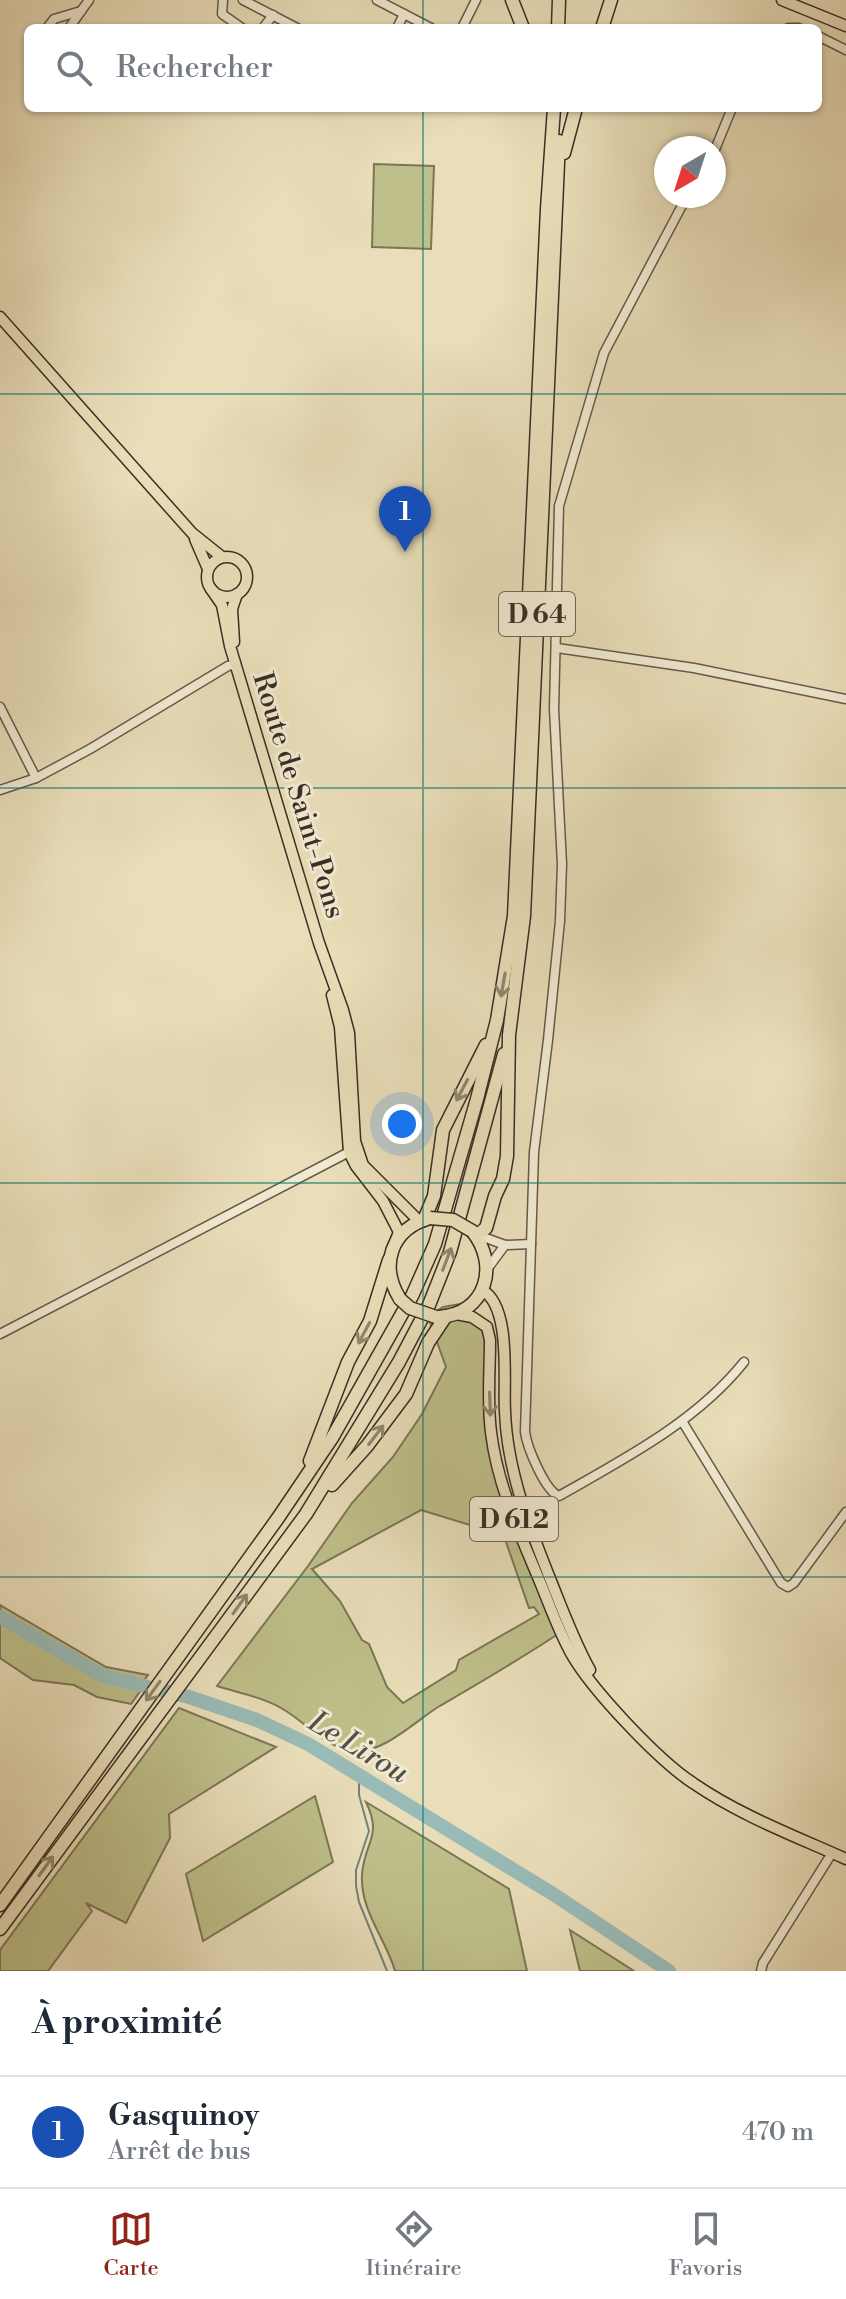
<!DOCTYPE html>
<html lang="fr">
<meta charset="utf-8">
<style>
body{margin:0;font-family:"Libre Bodoni",serif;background:#f6f6f7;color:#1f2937}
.compass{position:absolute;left:654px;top:136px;width:72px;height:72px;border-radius:50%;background:#fff;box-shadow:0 2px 6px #0004;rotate:219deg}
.you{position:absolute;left:402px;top:1124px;width:28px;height:28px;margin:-20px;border:6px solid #fff;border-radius:50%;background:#1a73e8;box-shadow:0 0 0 12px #1a73e833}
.badge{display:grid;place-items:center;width:52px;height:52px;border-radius:50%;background:#8f2418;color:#fff;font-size:26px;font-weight:700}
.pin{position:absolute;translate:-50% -66px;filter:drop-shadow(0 2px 4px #0008)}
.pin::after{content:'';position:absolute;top:42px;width:28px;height:24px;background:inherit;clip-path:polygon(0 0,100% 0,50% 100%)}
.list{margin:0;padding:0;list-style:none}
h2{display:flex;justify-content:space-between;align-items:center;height:104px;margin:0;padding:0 32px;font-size:34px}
h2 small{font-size:26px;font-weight:400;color:#747a83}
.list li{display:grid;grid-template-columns:52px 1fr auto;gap:24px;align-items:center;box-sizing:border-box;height:112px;padding:0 32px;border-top:2px solid #e0e1e3}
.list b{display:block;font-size:30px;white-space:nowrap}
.list p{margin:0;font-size:26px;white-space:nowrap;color:#747a83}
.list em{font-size:26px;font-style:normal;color:#747a83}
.icon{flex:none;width:44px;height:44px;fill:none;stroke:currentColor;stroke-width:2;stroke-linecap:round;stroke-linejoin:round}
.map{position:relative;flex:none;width:846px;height:1971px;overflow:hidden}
.search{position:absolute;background:#fff;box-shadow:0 2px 6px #0004;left:24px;right:24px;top:24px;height:88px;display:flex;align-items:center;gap:20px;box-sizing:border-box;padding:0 28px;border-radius:12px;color:#747a83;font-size:30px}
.sheet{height:216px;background:#fff}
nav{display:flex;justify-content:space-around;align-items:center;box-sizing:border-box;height:112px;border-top:2px solid #e0e1e3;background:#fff;font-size:22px;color:#747a83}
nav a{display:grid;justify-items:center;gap:4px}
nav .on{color:#8f2418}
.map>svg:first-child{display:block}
.green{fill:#bebf8a;stroke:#7b7658;stroke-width:2;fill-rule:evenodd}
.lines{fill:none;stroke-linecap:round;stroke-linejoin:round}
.stream{stroke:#72837d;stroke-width:2}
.river{stroke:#99bbb7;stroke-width:14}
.minor-casing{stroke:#645a4a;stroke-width:11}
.major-casing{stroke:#382e25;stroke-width:13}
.highway-casing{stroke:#382e25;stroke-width:15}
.minor{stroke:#f1ead2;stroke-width:8}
.major{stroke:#e9deb9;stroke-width:10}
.highway{stroke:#e9deb9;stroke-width:12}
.highway-bridge-casing{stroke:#382e25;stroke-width:15;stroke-linecap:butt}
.highway-bridge{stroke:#e9deb9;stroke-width:12}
.oneway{stroke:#90866f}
.grid{fill:none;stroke:#0f766e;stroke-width:2;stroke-opacity:0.55}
.labels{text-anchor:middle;stroke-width:6;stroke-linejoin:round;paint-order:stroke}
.shield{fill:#f1ead2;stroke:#706659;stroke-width:2}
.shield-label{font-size:26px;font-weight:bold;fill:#382e25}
.street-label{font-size:28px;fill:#382e25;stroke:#f1ead2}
.water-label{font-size:30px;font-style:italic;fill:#50514a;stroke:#f1ead2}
</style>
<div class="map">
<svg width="846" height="1971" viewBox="0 0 846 1971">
<rect width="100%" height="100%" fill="#e9deb9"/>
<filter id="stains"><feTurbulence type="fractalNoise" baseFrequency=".0025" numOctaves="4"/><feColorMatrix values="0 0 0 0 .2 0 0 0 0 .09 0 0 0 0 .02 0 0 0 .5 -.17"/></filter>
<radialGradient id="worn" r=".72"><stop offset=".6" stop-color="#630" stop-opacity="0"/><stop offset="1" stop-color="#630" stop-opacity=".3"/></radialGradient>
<!-- green -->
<g class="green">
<path d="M374 164 434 166 431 249 372 247Z"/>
<path d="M460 1304C504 1318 481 1393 488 1428 493 1450 503 1472 510 1493 526 1540 542 1587 558 1634 519 1660 479 1683 438 1707 416 1721 381 1755 353 1751 327 1748 307 1724 286 1711 267 1698 239 1693 217 1686L308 1566 352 1503 393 1457 422 1414 446 1367 428 1317 443 1307ZM421 1510 483 1529 499 1522 529 1608 534 1607 539 1614 459 1660 456 1670 403 1703 387 1687 369 1644 362 1640 340 1601 312 1569Z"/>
<path d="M0 1605 106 1667 148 1675 142 1683 103 1672 5 1616 0 1613Z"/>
<path d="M0 1621 101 1678 141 1690 131 1704 97 1697 74 1685 33 1680 0 1658Z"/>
<path d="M179 1708 276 1747 169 1814 170 1838 126 1923 86 1903 92 1911 48 1971H0V1950Z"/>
<path d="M315 1796 333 1862 203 1941 186 1874Z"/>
<path d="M366 1802 509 1889 527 1971H395C386 1939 360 1911 362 1875 364 1842 383 1837 366 1802Z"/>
<path d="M570 1930 634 1971H580Z"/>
</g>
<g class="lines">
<!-- stream -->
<path class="stream" d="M359 1776V1795L369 1831 356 1870V1886L359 1902 387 1971"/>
<!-- river -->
<path class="river" d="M0 1617 103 1676 189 1697 257 1720 308 1744 553 1894 669 1971"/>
<!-- minor casing -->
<g class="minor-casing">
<g id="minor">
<path d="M223 0 222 14 242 28"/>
<path d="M243 0 297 28"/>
<path d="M377 0 431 28"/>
<path d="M47 28 54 19 81 11"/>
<path d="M69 28 89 0"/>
<path d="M263 28 273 15"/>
<path d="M397 28 404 14"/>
<path d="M462 28 476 0"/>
<path d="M788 28H799"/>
<path d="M818 36 846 50"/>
<path d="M714 152 732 108"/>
<path d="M687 196 604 353 559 506 554 709 562 864 560 921 548 1040 534 1152 525 1432C527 1447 545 1491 559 1496 624 1459 696 1422 744 1362"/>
<path d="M557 648 694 668 846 699"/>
<path d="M0 707 36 778"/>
<path d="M0 790 36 778 90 749 228 666 236 664"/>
<path d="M480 1241 486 1238 505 1245 531 1244"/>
<path d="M488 1268 505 1245"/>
<path d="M0 1334 349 1152H354"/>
<path d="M682 1421 781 1583 788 1587 794 1583 846 1512"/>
<path d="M761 1971 763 1963 832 1853"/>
</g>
</g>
<!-- major casing -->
<g class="major-casing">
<g id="major">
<path d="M782 0 846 26"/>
<path d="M0 317 192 533 222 557"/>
<path d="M195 539 208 569"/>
<circle cx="227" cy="577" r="20"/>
<path d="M211 589 222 605 230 646 319 943 343 1010 349 1033 355 1141 363 1165 419 1221"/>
<path d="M234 642 232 609 237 594"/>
<path d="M332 995 340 1027 349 1152 356 1166 383 1201 399 1232 395 1242"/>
<path d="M482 1290C512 1306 503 1382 505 1411 507 1471 529 1526 551 1581 563 1611 574 1641 590 1670"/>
<path d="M456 1314 472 1317 487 1327 490 1340C490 1371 487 1402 491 1432 497 1484 520 1534 540 1582 550 1606 559 1632 572 1655 593 1691 658 1760 693 1783 739 1815 795 1836 846 1859"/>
</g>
</g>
<!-- highway casing -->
<g class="highway-casing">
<g id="highway">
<path d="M512 0 523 28"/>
<path d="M558 28 559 0"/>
<path d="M602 28 611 0"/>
<path d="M564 153 576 108"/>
<path d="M424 1220 434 1196 443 1130 486 1045"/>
<path d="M476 1236 486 1228 495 1196 503 1179 507 1156 509 1035 524 916 559 141"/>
<path d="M400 1299C379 1265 391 1229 430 1218"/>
<path d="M439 1317C486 1314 500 1265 472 1231"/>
<path d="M310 1461 348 1362 370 1321 389 1260"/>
<path d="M332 1485 367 1446 406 1394 428 1343 446 1316"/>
<path d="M0 1905 278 1518 332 1438 412 1296 435 1244 477 1099 497 1020 514 916 547 209 554 108"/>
<path d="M0 1929 306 1514 399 1362 429 1305 450 1252 504 1054"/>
</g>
</g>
<!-- minor -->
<use href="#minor" class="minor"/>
<!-- major -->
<use href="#major" class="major"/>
<!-- highway -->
<use href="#highway" class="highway"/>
<!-- highway-bridge casing -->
<g class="highway-bridge-casing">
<g id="highway-bridge">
<path d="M430 1218 453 1220 472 1231"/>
<path d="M400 1299 410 1308 436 1317"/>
</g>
</g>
<!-- highway-bridge -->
<use href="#highway-bridge" class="highway-bridge"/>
</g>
<!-- one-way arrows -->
<defs><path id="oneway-shaft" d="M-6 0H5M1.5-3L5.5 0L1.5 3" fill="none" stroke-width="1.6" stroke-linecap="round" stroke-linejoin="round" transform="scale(2)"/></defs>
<g class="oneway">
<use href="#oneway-shaft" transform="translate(503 985) rotate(100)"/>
<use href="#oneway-shaft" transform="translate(462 1090) rotate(118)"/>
<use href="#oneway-shaft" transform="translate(447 1259) rotate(-69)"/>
<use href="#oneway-shaft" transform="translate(364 1333) rotate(118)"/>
<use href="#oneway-shaft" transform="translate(490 1404) rotate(88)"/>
<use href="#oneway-shaft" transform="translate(376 1435) rotate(-53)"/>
<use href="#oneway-shaft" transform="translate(240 1604) rotate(-54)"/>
<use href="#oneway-shaft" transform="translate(153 1691) rotate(126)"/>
<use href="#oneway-shaft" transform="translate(46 1866) rotate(-54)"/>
</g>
<!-- grid -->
<path class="grid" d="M423 0V28M423 108V1971M0 394H846M0 788H846M0 1183H846M0 1577H846"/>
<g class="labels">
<!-- shield labels -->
<g class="shield">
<rect x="499" y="592" width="76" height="44" rx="6"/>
<rect x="470" y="1497" width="88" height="44" rx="6"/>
</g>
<g class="shield-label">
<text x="537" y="623">D 64</text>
<text x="514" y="1528">D 612</text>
</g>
<!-- street labels -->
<g class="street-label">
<text transform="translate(300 795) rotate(73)" y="10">Route de Saint-Pons</text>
</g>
<!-- water labels -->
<g class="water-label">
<text transform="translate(359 1747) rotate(31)" y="10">Le Lirou</text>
</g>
</g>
<rect width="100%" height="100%" filter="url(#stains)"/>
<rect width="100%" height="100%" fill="url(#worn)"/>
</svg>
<svg class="compass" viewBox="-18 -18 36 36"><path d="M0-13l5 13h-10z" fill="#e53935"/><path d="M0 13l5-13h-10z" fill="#747a83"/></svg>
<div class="you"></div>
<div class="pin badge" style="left:405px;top:552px;background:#1a4fb4">1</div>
<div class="search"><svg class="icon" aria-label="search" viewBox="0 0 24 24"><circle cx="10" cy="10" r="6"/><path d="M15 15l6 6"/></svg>Rechercher</div>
</div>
<section class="sheet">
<h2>À proximité<small></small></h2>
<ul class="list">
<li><span class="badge" style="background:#1a4fb4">1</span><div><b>Gasquinoy</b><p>Arrêt de bus</p></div><em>470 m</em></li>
</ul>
</section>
<nav>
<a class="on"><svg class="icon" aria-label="map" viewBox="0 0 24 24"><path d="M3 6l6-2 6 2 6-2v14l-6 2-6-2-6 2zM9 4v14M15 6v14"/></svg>Carte</a>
<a><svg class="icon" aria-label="directions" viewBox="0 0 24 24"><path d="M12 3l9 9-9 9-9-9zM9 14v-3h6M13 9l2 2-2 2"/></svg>Itinéraire</a>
<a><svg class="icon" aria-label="saved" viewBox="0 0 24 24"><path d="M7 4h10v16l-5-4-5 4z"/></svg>Favoris</a>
</nav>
